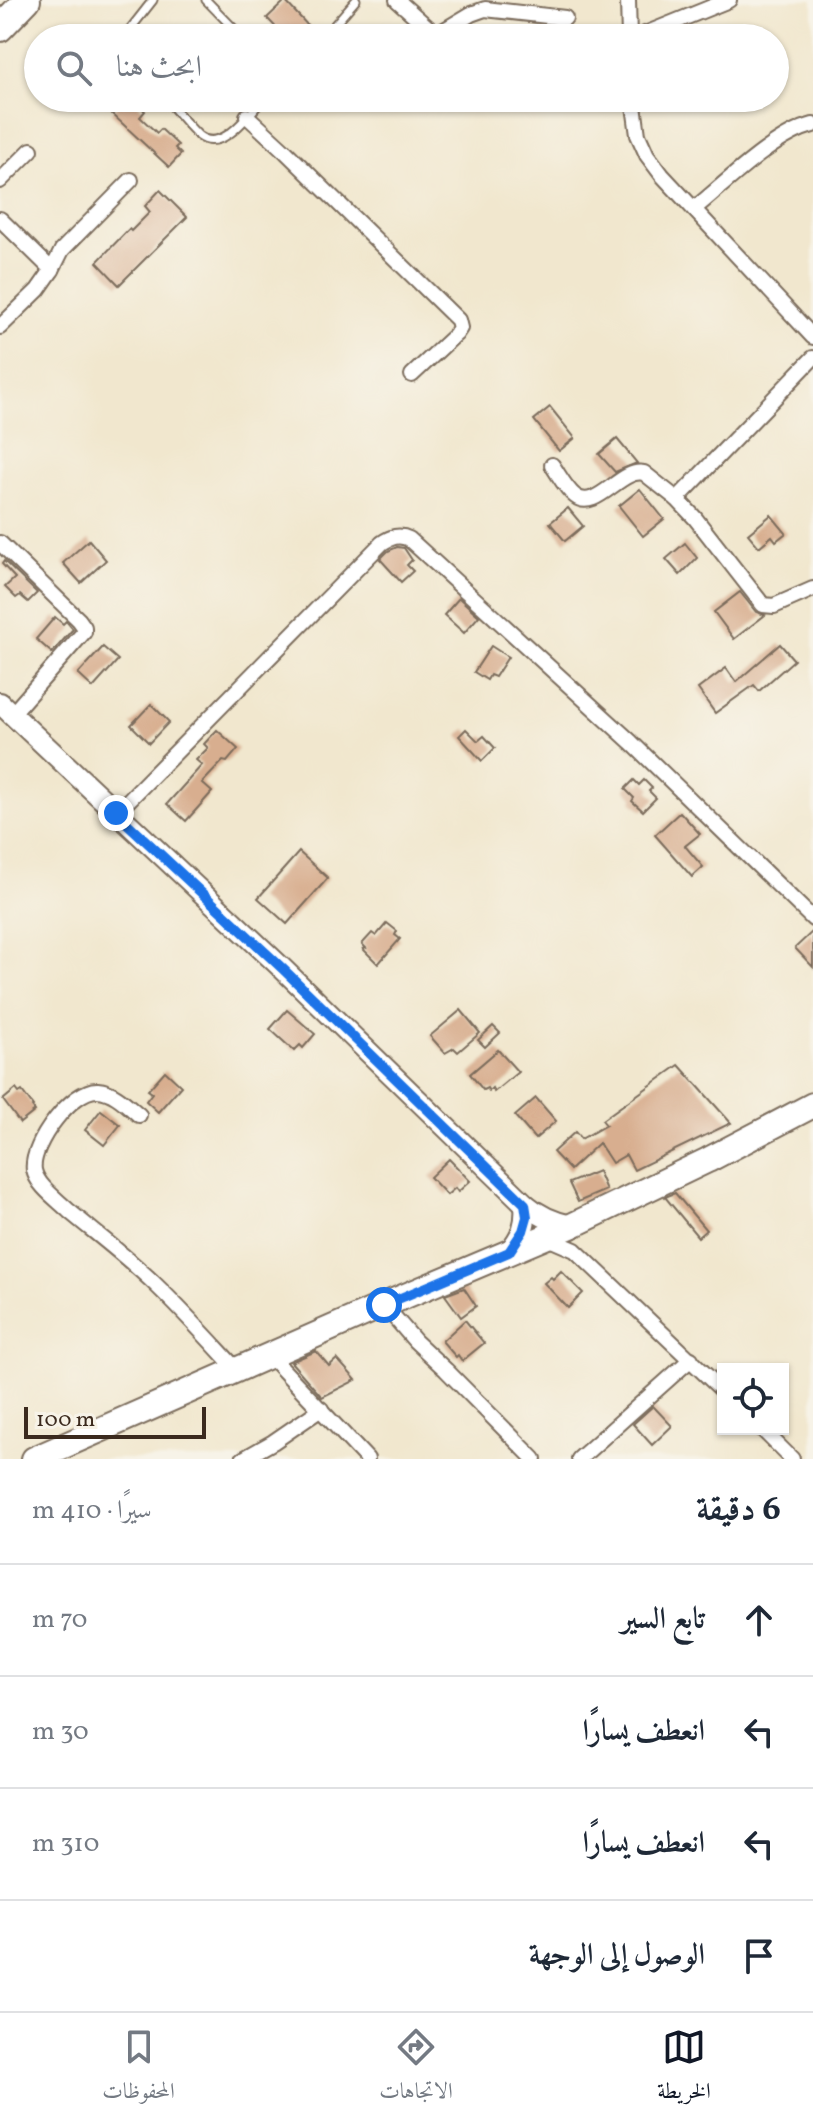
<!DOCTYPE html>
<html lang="ar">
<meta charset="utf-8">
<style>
body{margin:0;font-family:Vollkorn,Amiri,serif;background:#f6f6f7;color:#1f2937;direction:rtl}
.controls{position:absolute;right:24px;bottom:24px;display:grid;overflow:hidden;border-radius:0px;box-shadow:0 2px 6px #0004}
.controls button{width:72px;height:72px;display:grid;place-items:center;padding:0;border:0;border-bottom:2px solid #e0e1e3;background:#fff;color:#1f2937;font:40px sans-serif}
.scale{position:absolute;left:24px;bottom:20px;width:182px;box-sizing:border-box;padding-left:8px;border:4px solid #3b2a1e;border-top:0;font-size:22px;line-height:28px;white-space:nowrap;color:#3b2a1e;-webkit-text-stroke:6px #f7f3e8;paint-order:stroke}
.stop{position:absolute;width:24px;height:24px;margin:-18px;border:6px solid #1a73e8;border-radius:50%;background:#fff}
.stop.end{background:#1a73e8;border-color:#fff;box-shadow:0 2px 8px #0008}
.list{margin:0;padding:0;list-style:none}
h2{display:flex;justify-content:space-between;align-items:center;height:104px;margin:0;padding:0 32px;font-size:34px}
h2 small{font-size:26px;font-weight:400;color:#747a83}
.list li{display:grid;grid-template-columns:52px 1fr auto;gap:24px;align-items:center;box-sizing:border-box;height:112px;padding:0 32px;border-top:2px solid #e0e1e3}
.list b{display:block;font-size:30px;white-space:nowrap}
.list em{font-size:26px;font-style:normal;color:#747a83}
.icon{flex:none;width:44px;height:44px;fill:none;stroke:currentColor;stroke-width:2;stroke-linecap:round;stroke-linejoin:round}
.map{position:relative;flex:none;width:813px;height:1459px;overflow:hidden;direction:ltr}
.search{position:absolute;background:#fff;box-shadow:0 2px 6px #0004;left:24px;right:24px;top:24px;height:88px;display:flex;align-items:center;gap:20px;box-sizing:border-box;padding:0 28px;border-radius:44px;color:#747a83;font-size:30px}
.sheet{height:552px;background:#fff}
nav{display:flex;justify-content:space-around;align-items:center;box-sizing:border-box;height:112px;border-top:2px solid #e0e1e3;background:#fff;font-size:22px;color:#747a83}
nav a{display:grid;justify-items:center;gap:4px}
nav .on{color:#111827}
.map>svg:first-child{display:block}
.building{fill:#d8ae8f}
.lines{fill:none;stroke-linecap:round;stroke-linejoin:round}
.lane-casing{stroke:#7b6c5c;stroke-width:11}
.street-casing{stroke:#7b6c5c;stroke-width:18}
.secondary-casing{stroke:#7b6c5c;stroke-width:24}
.primary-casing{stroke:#7b6c5c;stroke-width:28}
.highway-casing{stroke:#7b6c5c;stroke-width:30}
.lane{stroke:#fff;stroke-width:7}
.street{stroke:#fff;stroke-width:14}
.secondary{stroke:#fff;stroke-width:20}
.primary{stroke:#fff;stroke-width:24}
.highway{stroke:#fff;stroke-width:26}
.route{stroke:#1a73e8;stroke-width:10}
</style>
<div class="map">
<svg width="813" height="1459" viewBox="0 0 813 1459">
<rect width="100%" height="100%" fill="#f7f3e8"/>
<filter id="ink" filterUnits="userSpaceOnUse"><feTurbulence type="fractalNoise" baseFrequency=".0125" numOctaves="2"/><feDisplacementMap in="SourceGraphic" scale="16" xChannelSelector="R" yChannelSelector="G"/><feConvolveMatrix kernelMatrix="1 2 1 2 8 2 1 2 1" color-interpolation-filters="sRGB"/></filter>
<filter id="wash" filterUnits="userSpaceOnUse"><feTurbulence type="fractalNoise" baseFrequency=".006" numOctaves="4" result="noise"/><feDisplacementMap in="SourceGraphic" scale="32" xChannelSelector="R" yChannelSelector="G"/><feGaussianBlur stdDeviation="1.8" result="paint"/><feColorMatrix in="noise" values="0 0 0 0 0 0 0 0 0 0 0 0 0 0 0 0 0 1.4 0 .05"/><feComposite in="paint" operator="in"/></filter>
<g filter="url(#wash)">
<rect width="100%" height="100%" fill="#f1e7ce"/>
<g id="blocks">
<!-- building -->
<g class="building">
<path d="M285 1 311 29 301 38H286L267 18Z"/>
<path d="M124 98H131L145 111 140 117 157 133 161 129 178 145 175 148 181 154 169 167 111 113Z"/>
<path d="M160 190 187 217 119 285 97 262 129 229 131 231 150 212 145 206Z"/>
<path d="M550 407 575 438 559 451 534 420Z"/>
<path d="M617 439 637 463 615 472 599 454Z"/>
<path d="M640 489 664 519 643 536 619 506Z"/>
<path d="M568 508 583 526 565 541 550 523Z"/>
<path d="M771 515 786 533 776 541 772 536 759 547 748 534Z"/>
<path d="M89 540 106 560 81 583 63 563Z"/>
<path d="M685 543 697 558 680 575 666 559Z"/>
<path d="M397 547 404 548 412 560 407 565 413 571 401 582 380 559 388 551Z"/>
<path d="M4 561 37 593 28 602 20 595 16 598 5 587 15 578 2 564Z"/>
<path d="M740 592 756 612 765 615 734 639 714 612Z"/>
<path d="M459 598 479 616 464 633 444 615Z"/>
<path d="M55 617 63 624 66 621 73 629 52 653 36 639Z"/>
<path d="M780 644 794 660 759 691 754 685 715 713 698 689 726 668 736 682Z"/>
<path d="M491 646 508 657 495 677 490 675 487 680 474 672Z"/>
<path d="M103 647 118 660 93 688 78 674Z"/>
<path d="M151 704 169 722 149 743 131 725Z"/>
<path d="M466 729 478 741 484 736 495 748 482 761 459 736Z"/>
<path d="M217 730 238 749 227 762 223 761 202 783 212 792 186 821 167 804 202 765 196 760 208 748 204 744Z"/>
<path d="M634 780 639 785 644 780 652 788 649 791 656 798 643 811 632 801 634 798 625 789Z"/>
<path d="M680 812 700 834 685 846 703 867 692 877 655 835Z"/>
<path d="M299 852 328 878 287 924 258 898Z"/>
<path d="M387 923 397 931 395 935 400 939 378 964 363 949 366 948 362 944 372 933 376 936Z"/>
<path d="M813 931V967L795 948Z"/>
<path d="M287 1010 315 1034 303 1048 300 1045 294 1051 270 1029Z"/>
<path d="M461 1010 480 1033 458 1052 454 1048 445 1053 430 1036Z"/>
<path d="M493 1026 500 1033 485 1047 478 1040Z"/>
<path d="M498 1050 518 1072 494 1092 492 1088 489 1091 487 1088 483 1090 470 1074Z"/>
<path d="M679 1065 731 1123 634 1170 626 1155 612 1163 599 1143 570 1170 553 1152 575 1132 581 1139 606 1125 602 1120Z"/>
<path d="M165 1071 181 1086 158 1112 146 1101 152 1093 148 1090Z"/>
<path d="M16 1089 19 1093 22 1091 33 1106 32 1107 35 1111 20 1123 3 1100Z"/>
<path d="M536 1098 556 1121 535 1139 515 1116Z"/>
<path d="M101 1110 120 1125 104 1145 85 1130Z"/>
<path d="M449 1159 470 1181 458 1192 455 1188 447 1195 430 1177Z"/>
<path d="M598 1171 606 1190 578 1202 569 1183Z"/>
<path d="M675 1193 706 1230 698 1237 665 1197Z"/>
<path d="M561 1271 583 1293 568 1308 544 1283 551 1277 553 1279Z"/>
<path d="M464 1288 476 1306 461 1317 445 1295Z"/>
<path d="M465 1320 484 1343 462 1361 458 1355 456 1357 442 1341Z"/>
<path d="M316 1351 329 1366 337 1359 356 1380 322 1397 291 1362Z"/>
<path d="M653 1406 672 1426 652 1445 633 1424Z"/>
</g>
</g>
</g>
<g filter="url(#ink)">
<use href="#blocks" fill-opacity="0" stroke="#7b6c5c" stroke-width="2"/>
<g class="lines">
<!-- lane casing -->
<g class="lane-casing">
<g id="lane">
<path d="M206 0 243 38"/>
<path d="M130 38 131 28 153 0"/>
<path d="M323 38 356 0"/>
<path d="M165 98C176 110 187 125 199 136 222 154 250 113 264 98"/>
</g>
</g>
<!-- street casing -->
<g class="street-casing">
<g id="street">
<path d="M397 0 433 32H441L471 14 485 9 565 18"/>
<path d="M628 0 629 38"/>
<path d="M635 38 729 0"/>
<path d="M633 98 638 135 647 155 662 175 813 337"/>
<path d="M247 116 286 152 458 320 460 328 456 334 412 375"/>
<path d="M0 181 31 150"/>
<path d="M694 209C726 183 774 135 813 125"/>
<path d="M0 219 52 270"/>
<path d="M0 327 38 290 52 270 62 250 131 180"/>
<path d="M813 358 677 499 695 518 763 605 774 606 813 589"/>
<path d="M552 465C559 475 566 489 575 496 596 513 621 467 644 473L677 499"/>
<path d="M0 543 79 620 84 627V632L12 714"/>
<path d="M116 813 382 543C391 537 399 534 409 539L631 742 813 919"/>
<path d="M139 1115C127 1105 114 1091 98 1090 73 1088 30 1145 34 1170 37 1186 58 1200 69 1211 99 1236 130 1259 157 1286 185 1313 211 1342 237 1370"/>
<path d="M545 1237 575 1250 723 1391"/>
<path d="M384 1305 415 1341 446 1370 534 1459"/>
<path d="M269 1355 367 1459"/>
<path d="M762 1429 792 1459"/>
<path d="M243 1459 273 1442 321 1409"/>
<path d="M579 1459 691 1359"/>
</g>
</g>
<!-- secondary casing -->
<g class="secondary-casing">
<g id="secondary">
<path d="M0 703 283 969 525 1204C539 1216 553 1222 571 1226"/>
<path d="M509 1252C522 1236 527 1224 525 1204"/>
</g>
</g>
<!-- primary casing -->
<g class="primary-casing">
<path id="primary" d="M34 1459 384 1305 571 1226 708 1160 813 1105"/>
</g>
<!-- highway casing -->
<g class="highway-casing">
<path id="highway" d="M0 28 27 0"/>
</g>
<!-- lane -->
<use href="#lane" class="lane"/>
<!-- street -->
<use href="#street" class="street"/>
<!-- secondary -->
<use href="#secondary" class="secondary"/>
<!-- primary -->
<use href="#primary" class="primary"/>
<!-- highway -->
<use href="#highway" class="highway"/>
</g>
</g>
<g class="lines" filter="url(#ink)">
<!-- route -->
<path class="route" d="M116 813 283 969 525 1204 527 1217 523 1231 509 1252 384 1305"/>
</g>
</svg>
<div class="controls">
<button><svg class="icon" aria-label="locate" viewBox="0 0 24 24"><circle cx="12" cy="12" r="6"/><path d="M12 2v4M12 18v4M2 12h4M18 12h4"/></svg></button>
</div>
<div class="scale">100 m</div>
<div class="stop" style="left:384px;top:1305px"></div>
<div class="stop end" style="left:116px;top:813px"></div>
<div class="search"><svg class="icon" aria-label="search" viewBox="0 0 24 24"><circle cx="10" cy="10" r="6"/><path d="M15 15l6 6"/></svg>ابحث هنا</div>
</div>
<section class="sheet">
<h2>6 دقيقة<small>سيرًا · 410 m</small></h2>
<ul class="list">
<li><svg class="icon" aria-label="ahead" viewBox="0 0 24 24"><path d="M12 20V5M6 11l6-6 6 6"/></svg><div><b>تابع السير</b></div><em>70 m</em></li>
<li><svg class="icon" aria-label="left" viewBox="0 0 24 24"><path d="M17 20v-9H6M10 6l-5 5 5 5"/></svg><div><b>انعطف يسارًا</b></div><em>30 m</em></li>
<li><svg class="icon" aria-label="left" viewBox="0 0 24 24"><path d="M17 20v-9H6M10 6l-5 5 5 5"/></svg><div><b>انعطف يسارًا</b></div><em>310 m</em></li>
<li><svg class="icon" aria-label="arrive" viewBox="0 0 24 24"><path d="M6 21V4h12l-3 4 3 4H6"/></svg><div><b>الوصول إلى الوجهة</b></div></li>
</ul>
</section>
<nav>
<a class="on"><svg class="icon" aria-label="map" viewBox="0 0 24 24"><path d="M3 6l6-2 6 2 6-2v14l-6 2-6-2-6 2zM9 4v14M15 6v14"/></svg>الخريطة</a>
<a><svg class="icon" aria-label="directions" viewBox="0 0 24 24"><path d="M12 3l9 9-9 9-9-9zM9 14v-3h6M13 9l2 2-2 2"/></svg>الاتجاهات</a>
<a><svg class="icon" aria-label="saved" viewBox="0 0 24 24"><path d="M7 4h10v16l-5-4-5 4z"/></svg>المحفوظات</a>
</nav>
